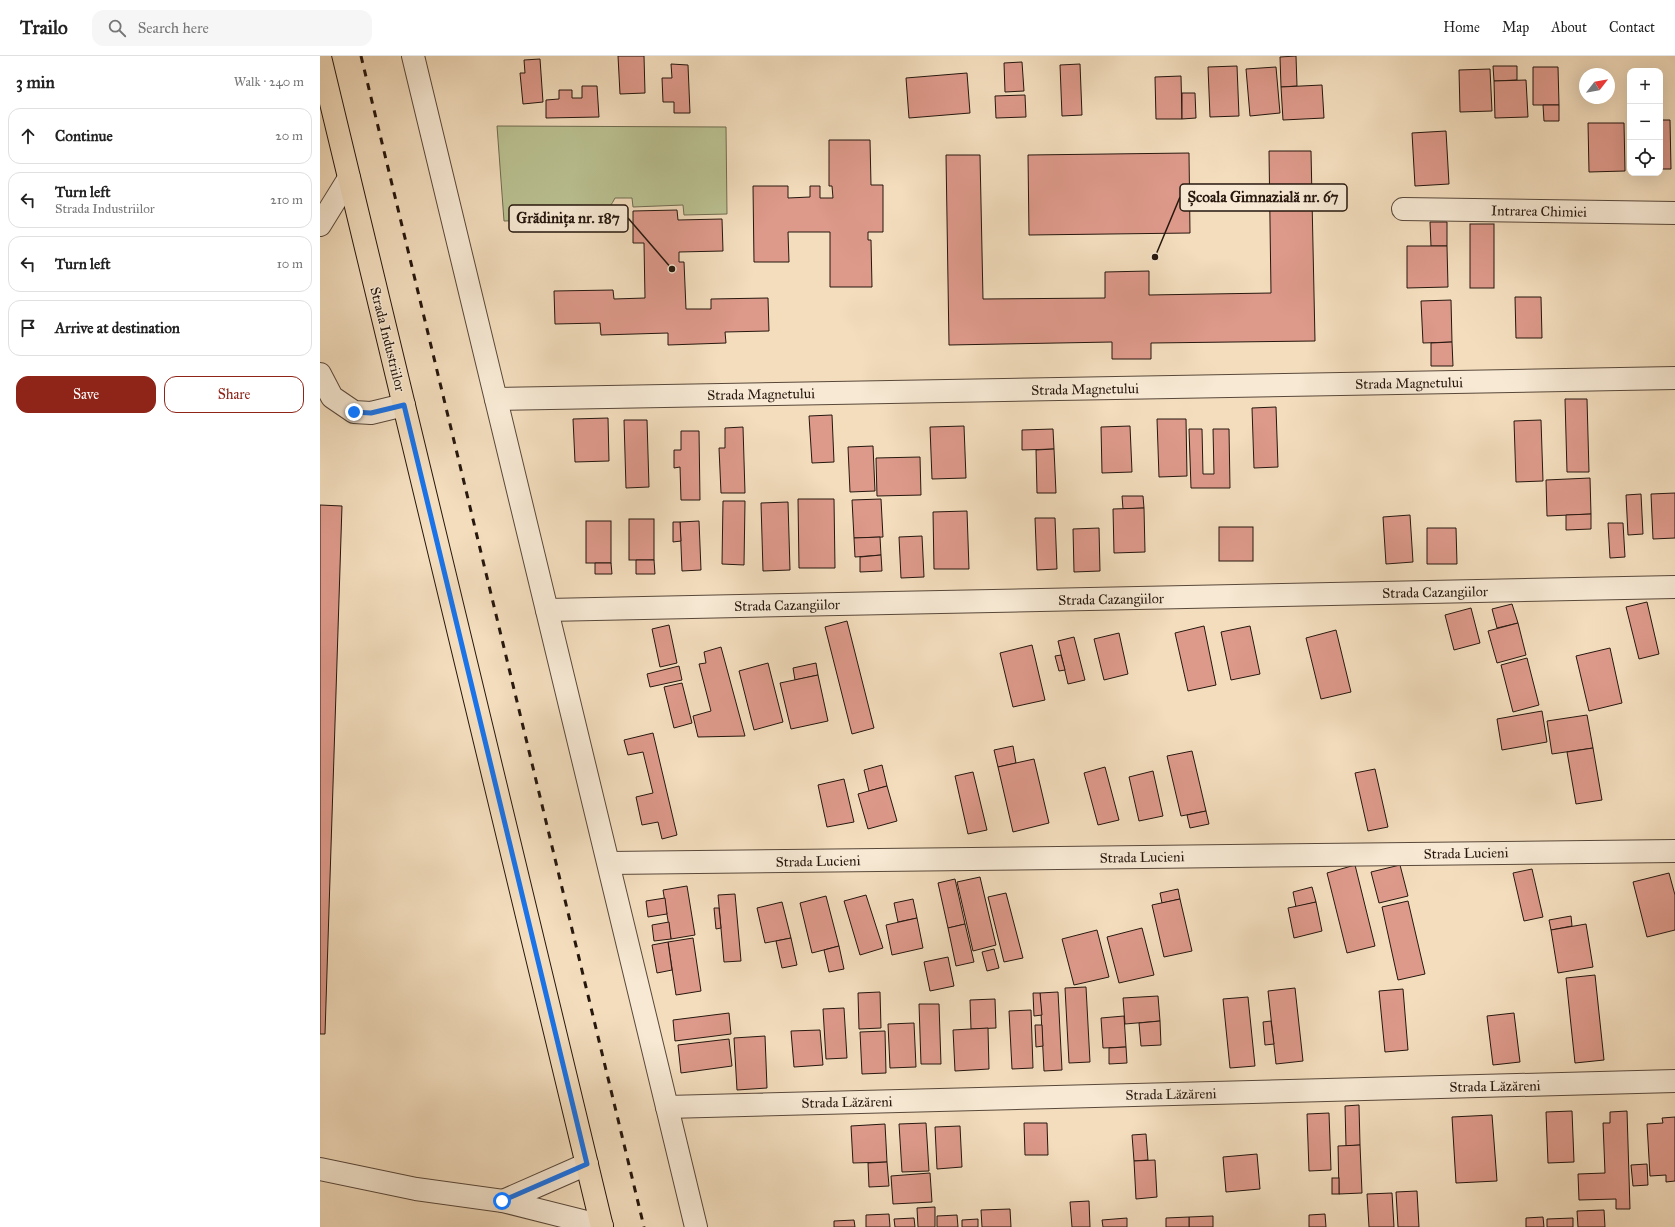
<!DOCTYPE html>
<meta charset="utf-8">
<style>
body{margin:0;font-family:"IM FELL Great Primer",serif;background:#f6f6f6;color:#222}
.controls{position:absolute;right:12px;top:12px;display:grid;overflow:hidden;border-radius:8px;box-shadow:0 4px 16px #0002}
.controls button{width:36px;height:36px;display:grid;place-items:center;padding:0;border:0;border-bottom:1px solid #e0e0e0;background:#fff;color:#222;font:20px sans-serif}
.compass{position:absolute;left:1259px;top:12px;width:36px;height:36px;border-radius:50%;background:#fff;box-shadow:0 4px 16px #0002;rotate:59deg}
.stop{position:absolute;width:12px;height:12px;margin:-9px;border:3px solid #1a73e8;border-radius:50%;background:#fff}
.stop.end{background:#1a73e8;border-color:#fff;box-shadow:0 1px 4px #0008}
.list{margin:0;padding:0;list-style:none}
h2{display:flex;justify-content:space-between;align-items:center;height:52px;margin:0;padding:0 16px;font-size:17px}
h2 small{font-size:13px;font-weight:400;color:#767676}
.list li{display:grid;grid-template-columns:26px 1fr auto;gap:12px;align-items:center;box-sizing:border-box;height:56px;margin:0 8px 8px;padding:0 8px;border:1px solid #e0e0e0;border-radius:12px}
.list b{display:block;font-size:15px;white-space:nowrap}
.list p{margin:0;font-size:13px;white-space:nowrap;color:#767676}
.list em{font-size:13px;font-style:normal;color:#767676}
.actions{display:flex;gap:8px;padding:12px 16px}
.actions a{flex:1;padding:9px 0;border:1px solid #8f2418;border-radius:12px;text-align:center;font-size:14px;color:#8f2418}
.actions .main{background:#8f2418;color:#fff}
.icon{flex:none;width:22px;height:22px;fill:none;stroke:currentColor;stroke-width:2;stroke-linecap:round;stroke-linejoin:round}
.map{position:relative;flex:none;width:1355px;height:1171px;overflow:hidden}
header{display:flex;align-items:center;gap:24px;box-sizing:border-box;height:56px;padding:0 20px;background:#fff;border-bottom:1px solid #e0e0e0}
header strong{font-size:19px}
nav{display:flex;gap:22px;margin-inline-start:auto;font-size:14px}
.search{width:280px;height:36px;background:#f6f6f6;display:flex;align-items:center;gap:10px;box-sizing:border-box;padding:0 14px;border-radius:12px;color:#767676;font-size:15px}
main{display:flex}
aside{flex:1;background:#fff}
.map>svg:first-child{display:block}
.green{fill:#bac192;stroke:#706c50}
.building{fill:#dd998a;stroke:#26170e}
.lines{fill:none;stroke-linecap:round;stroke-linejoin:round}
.minor-casing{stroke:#59483a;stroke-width:24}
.major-casing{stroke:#26170e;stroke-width:24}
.minor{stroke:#f7e9d4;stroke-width:22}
.major{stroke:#f3ddbd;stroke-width:22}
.rail{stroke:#26170e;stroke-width:3;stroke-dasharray:7 7;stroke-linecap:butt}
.route{stroke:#1a73e8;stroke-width:5}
.labels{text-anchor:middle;stroke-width:3;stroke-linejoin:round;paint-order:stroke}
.street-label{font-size:14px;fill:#26170e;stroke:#f7e9d4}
.leader{fill:none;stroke:#26170e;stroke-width:1.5}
.callout-dot{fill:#26170e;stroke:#f7e9d4;stroke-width:1.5}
.callout{fill:#f7e9d4;stroke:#26170e;stroke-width:1.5}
.callout-label{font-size:15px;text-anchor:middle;font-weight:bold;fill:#26170e}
</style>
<header>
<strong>Trailo</strong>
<div class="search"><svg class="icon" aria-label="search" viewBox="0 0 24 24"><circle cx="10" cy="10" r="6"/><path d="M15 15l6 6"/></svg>Search here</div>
<nav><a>Home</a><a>Map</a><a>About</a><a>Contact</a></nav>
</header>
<main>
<aside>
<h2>3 min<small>Walk · 240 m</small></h2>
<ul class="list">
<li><svg class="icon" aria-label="ahead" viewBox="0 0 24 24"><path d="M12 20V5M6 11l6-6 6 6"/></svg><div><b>Continue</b></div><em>20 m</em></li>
<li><svg class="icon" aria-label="left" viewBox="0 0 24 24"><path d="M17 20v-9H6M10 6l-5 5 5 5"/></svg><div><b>Turn left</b><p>Strada Industriilor</p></div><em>210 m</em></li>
<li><svg class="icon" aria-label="left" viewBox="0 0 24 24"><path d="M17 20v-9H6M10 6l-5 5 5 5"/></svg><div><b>Turn left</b></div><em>10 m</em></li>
<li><svg class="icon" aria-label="arrive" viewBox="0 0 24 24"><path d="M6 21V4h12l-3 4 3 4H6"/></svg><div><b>Arrive at destination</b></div></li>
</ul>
<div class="actions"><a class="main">Save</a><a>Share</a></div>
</aside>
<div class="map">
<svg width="1355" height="1171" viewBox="0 0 1355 1171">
<rect width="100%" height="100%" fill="#f3ddbd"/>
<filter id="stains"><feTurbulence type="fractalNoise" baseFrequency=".005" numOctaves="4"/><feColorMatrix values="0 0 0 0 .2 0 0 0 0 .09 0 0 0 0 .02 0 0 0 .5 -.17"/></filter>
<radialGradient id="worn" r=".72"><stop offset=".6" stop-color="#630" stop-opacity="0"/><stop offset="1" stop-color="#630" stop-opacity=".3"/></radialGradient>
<!-- green -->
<path class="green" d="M177 70 406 71 407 158 364 159 363 149 313 151 312 142H295C292 148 288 154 282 158 265 167 205 164 184 165Z"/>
<!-- building -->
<g class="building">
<path d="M298 0H324L325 37 300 38Z"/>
<path d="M976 0 977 30 961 31 960 1Z"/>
<path d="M220 3 223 46 203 48 200 17H205L204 4Z"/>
<path d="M702 6 704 35 685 36 684 7Z"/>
<path d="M351 8 368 9 370 57H354V46H343L342 22H352Z"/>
<path d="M760 8 762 59 742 60 740 9Z"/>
<path d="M917 10 919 60 890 61 888 11Z"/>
<path d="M1173 10H1197V24L1174 25Z"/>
<path d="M956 11 960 57 930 60 926 13Z"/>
<path d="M1213 11H1238L1239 49H1213Z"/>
<path d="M1170 13 1172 55 1140 56 1139 14Z"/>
<path d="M647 17 650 57 589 62 586 22Z"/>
<path d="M861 20 862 63H836L835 21Z"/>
<path d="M1206 24 1208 61 1175 62 1174 25Z"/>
<path d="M1002 29 1004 62 963 64 961 31Z"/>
<path d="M262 30H277L279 61 226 62V44L239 43V34H252V42H262Z"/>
<path d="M862 37H875L876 62 862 63Z"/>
<path d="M705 39 706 61 676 62 675 40Z"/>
<path d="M1223 49H1239V65H1224Z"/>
<path d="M1340 64H1350L1351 113H1340Z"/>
<path d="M1268 67H1304L1305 115 1269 116Z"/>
<path d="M1126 75 1129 128 1095 130 1092 77Z"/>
<path d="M509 84H550L551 129H563V176H548V184H551L552 231H510V176H468L469 206H434L433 130H468V142L490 141V130H500V142H513L512 130H509Z"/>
<path d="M949 95H991L995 285 831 287V303H792V286L629 289 626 99H660L663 243 785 242V216L829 215V239L951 237Z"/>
<path d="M869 97 870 177 709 179 708 99Z"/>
<path d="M357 154 358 164 402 163 403 195 359 196V206H364L366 253H391V243L448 242 449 275 405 276 406 287 348 289V277L281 279 280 267 235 268 234 235 293 234 294 243 325 242 324 187H313V155Z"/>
<path d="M1110 166H1127V190H1111Z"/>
<rect x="1150" y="168" width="24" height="64"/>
<path d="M1087 190H1127L1128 231 1087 232Z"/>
<path d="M1195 241H1221L1222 282H1196Z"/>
<path d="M1131 244 1132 286 1103 287 1101 245Z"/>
<path d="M1132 286 1133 310H1111V287Z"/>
<path d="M1245 343H1267L1269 416H1247Z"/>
<path d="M956 351 958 411 934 412 932 352Z"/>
<path d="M512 359 514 406 492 407 489 360Z"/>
<path d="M288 362 289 405 255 406 253 363Z"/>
<path d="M837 363H866L867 420 839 421Z"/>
<path d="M304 364H327L329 431 306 432Z"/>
<path d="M1221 364 1223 425 1196 426 1194 365Z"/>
<path d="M644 370 646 422 612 423 610 371Z"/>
<path d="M810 370 812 416 782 417 781 371Z"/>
<path d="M423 371 425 437H401L399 392H405V372Z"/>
<path d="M733 373 734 393 702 394V374Z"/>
<path d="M869 373H882L883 418H894L893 373H909L910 432H871Z"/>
<path d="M361 375H379L380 444H361L360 411 354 412V394H361Z"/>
<path d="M553 390 555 435 530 436 528 391Z"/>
<path d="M734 393 736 437H717L716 394Z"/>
<path d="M600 401 601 439 557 440 556 402Z"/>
<path d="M1270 422 1271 458 1227 460 1226 424Z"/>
<path d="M1355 437V482L1333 483 1331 438Z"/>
<path d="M1321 438 1323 478 1308 479 1306 439Z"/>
<path d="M802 440H823L824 452 803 453Z"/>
<path d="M478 443H514L515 512H479Z"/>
<path d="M561 443 563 481 534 482 532 444Z"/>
<path d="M403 445H425L424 509 402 508Z"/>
<path d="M468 446 470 514 443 515 441 447Z"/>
<path d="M0 449 22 450 5 978H0Z"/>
<path d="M824 452 825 496 794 497 793 453Z"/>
<path d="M647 455 649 513H614L613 456Z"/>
<path d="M1271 458V473L1246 474V459Z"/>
<path d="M1090 459 1093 506 1066 508 1063 461Z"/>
<path d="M715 462H735L737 513 717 514Z"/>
<rect x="309" y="463" width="25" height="41"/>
<rect x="266" y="465" width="25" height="42"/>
<path d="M379 465 381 514 362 515 360 466Z"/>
<path d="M353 466H360L361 485 353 486Z"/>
<path d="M1288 467H1303L1305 501 1290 502Z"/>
<rect x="899" y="471" width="34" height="34"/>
<path d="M779 472 780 515 754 516 753 473Z"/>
<path d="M1107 472H1136L1137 508H1107Z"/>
<path d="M602 480 604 521 581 522 579 481Z"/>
<path d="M560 481 561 499 535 501 534 482Z"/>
<path d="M561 499 562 515 540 516V501Z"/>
<path d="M316 504H334L335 518H316Z"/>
<path d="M275 507H291L292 518H275Z"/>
<path d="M1327 546 1339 598 1319 603 1306 551Z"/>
<path d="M1192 548 1198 567 1177 572 1172 553Z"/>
<path d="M1151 552 1160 587 1134 594 1125 559Z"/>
<path d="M527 565 554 672 532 678 505 571Z"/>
<path d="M1198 567 1206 599 1177 607 1168 575Z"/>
<path d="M349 569 357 607 340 611 332 573Z"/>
<path d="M884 570 896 629 868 635 855 577Z"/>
<path d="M930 570 940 618 911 624 901 576Z"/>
<path d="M1016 574 1031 636 1001 643 986 582Z"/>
<path d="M799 577 808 618 784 624 774 583Z"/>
<path d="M754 581 765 624 748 628 738 585Z"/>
<path d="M712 589 725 644 693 651 680 597Z"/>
<path d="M401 591 425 680 378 681 373 660 391 655 379 608 386 607 384 596Z"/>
<path d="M1290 592 1302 647 1269 655 1256 600Z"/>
<path d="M741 599 745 614 739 615 735 600Z"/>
<path d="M1207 602 1219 649 1193 656 1181 609Z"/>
<path d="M448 607 463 666 434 674 419 615Z"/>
<path d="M496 607 498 619 475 624 473 612Z"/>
<path d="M359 610 362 624 330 631 327 618Z"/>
<path d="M498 619 508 665 471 673 460 627Z"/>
<path d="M362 627 372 667 354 672 344 631Z"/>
<path d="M1222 655 1227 686 1182 694 1177 663Z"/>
<path d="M1267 659 1273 692 1232 698 1227 665Z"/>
<path d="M333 677 357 779 342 783 338 766 322 769 316 741 333 737 323 696 308 699 304 684Z"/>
<path d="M693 690 696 707 678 711 674 694Z"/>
<path d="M1273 692 1282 744 1256 748 1247 696Z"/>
<path d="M872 695 886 755 861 760 847 700Z"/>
<path d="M714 703 729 767 693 776 678 711Z"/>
<path d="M562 709 567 730 549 735 544 714Z"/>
<path d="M785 711 799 764 778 769 764 717Z"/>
<path d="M1055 713 1068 771 1048 775 1035 717Z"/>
<path d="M833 715 843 760 819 765 809 721Z"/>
<path d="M653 716 667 774 648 778 635 720Z"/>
<path d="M524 723 534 766 507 771 498 729Z"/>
<path d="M567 730 577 765 548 773 538 738Z"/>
<path d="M886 755 889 768 870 772 867 759Z"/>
<path d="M1035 809 1055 890 1027 897 1007 817Z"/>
<path d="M1080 809 1088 840 1059 847 1051 816Z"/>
<path d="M1212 813 1223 861 1204 865 1193 817Z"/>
<path d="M1349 817 1355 839V874L1327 881 1313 826Z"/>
<path d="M660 821 676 889 653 895 637 826Z"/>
<path d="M635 823 645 868 628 872 618 827Z"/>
<path d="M367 830 375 879 351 883 343 834Z"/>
<path d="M992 831 996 846 976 851 973 836Z"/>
<path d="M858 833 860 843 842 847 840 837Z"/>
<path d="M686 837 703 902 684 906 668 841Z"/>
<path d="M415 838 421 905 404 906 398 839Z"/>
<path d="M546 839 563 892 540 899 524 845Z"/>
<path d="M506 840 519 890 492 897 480 847Z"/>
<path d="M345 842 347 858 328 861 326 845Z"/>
<path d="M593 843 597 862 578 866 574 847Z"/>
<path d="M860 843 872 895 844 901 832 849Z"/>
<path d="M1088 845 1105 918 1078 924 1062 851Z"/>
<path d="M462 846 471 882 445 887 437 852Z"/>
<path d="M996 846 1002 875 974 882 968 852Z"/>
<path d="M394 852H399L401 872 396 873Z"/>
<path d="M1251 860 1252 870 1231 874 1229 864Z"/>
<path d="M597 862 603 892 572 899 566 869Z"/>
<path d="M349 866 351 883 334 885 332 869Z"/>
<path d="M645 868 654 906 636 910 628 872Z"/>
<path d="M1266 868 1273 911 1238 917 1231 874Z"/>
<path d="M822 872 834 919 799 927 787 881Z"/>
<path d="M777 874 789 921 754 929 742 883Z"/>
<path d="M373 882 381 935 356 939 348 886Z"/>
<path d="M471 882 477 909 462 912 456 885Z"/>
<path d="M348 886 352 914 337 917 332 889Z"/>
<path d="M519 890 524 913 509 916 504 894Z"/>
<path d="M674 893 679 912 667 915 662 896Z"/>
<path d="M628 901 634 930 610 935 604 906Z"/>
<path d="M1275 919 1284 1004 1255 1007 1246 922Z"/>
<path d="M766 931 770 1006 749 1007 745 932Z"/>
<path d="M975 932 983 1005 956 1008 948 935Z"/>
<path d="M1083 933 1088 994 1065 996 1059 935Z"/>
<path d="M560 936 561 972 539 973 538 937Z"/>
<path d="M738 936 742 1014 724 1015 720 937Z"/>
<path d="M713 937H720L722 959 714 960Z"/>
<path d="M838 940 840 965 805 968 803 942Z"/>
<path d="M928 941 935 1010 910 1012 903 943Z"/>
<path d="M675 943 676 972 651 973 650 944Z"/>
<path d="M599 948H619L621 1008H601Z"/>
<path d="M524 952 527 1002 506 1003 503 953Z"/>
<path d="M711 954 713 1012 692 1013 689 955Z"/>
<path d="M409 957 411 978 355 985 353 964Z"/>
<path d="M1194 957 1200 1006 1173 1009 1167 960Z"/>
<path d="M804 960 806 991 783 992 781 962Z"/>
<path d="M840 965 841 989 821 990 819 967Z"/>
<path d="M951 965 954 988 945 989 943 966Z"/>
<path d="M594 967 596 1011 570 1012 568 968Z"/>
<path d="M715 969H722L723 990 716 991Z"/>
<path d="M668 972 669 1013 635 1015 633 974Z"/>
<path d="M500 974 503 1009 474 1011 471 975Z"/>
<path d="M565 975 566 1017 542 1018 540 976Z"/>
<path d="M445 980 447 1032 417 1034 414 982Z"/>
<path d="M409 983 412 1010 361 1017 358 989Z"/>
<path d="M806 991 807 1007 789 1008V992Z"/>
<path d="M1039 1049 1040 1089 1026 1090 1025 1050Z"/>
<path d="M1252 1055 1254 1106 1228 1107 1226 1056Z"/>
<path d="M1307 1055 1310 1153H1296V1143L1259 1144 1258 1118 1285 1117 1283 1067H1290V1056Z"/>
<path d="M1009 1057 1011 1114 989 1115 987 1058Z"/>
<path d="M1172 1059 1177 1125 1136 1127 1132 1061Z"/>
<path d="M1355 1061V1125L1346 1126V1119L1330 1120 1327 1068 1343 1067 1342 1062Z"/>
<path d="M606 1067 609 1115 582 1116 579 1068Z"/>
<path d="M704 1067H727L728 1099H705Z"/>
<path d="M565 1068 567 1106 533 1107 531 1070Z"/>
<path d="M640 1070 642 1111 617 1113 615 1071Z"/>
<path d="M826 1078 828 1104 814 1105 812 1079Z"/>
<path d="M1040 1089 1042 1137 1019 1138 1018 1090Z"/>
<path d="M937 1098 940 1133 906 1136 903 1101Z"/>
<path d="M835 1104 837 1141 816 1143 814 1105Z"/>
<path d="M567 1106 569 1130 549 1131 548 1107Z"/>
<path d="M1327 1108 1328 1129 1313 1130 1311 1109Z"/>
<path d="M610 1117 612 1146 573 1148 571 1120Z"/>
<rect x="1012" y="1122" width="7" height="16"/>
<path d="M1097 1135 1099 1171H1078L1076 1136Z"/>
<path d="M1072 1137 1074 1171H1049L1047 1138Z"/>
<path d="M769 1145 770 1171H752L750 1146Z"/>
<path d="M615 1151V1171H598L597 1152Z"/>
<path d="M690 1153 691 1171H662L661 1154Z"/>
<path d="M1284 1154 1285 1171H1258L1257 1155Z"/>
<path d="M569 1158 570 1171H546V1159Z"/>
<path d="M1005 1158 1006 1171H989V1159Z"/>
<path d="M637 1159 638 1171H617V1160Z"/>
<path d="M893 1160V1171H869V1161Z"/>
<path d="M869 1161V1171H846V1162Z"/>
<path d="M1223 1161 1224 1171H1206V1162Z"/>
<path d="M594 1162 595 1171H575L574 1163Z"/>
<path d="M807 1162V1171H783L782 1164Z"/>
<path d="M1253 1162V1171H1227V1163Z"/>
<path d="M658 1163V1171H642V1164Z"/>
<path d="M534 1164 535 1171H514V1165Z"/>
</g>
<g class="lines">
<!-- minor casing -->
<g class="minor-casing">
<g id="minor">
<path d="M93 0 376 1171"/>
<path d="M1083 153 1355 157"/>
<path d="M0 169 29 122"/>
<path d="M0 318 12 341 34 356 51 357 84 349"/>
<path d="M176 343 1355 322"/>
<path d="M227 554 1355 531"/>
<path d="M289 807 1355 795"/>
<path d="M347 1051 1355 1025"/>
<path d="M0 1113 96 1133 183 1145 282 1170"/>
<path d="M183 1145 267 1108"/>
</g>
</g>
<!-- major casing -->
<g class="major-casing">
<path id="major" d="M0 1 282 1171"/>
</g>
<!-- minor -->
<use href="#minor" class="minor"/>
<!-- major -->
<use href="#major" class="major"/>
<!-- rail -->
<path class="rail" d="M41 0 324 1171"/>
</g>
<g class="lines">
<!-- route -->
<path class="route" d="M34 356 51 357 84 349 267 1108 182 1145"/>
</g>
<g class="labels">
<!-- street labels -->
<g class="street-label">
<text transform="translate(1219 155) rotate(1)" y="5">Intrarea Chimiei</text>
<text transform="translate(68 283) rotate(76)" y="5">Strada Industriilor</text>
<text transform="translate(1089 327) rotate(-1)" y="5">Strada Magnetului</text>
<text transform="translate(765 333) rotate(-1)" y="5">Strada Magnetului</text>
<text transform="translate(441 338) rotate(-1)" y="5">Strada Magnetului</text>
<text transform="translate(1115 536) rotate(-1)" y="5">Strada Cazangiilor</text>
<text transform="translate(791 543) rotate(-1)" y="5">Strada Cazangiilor</text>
<text transform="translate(467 549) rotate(-1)" y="5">Strada Cazangiilor</text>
<text transform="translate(1146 797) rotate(-1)" y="5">Strada Lucieni</text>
<text transform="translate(822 801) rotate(-1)" y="5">Strada Lucieni</text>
<text transform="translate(498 805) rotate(-1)" y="5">Strada Lucieni</text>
<text transform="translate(1175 1030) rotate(-1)" y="5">Strada Lăzăreni</text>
<text transform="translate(851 1038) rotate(-1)" y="5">Strada Lăzăreni</text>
<text transform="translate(527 1046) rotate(-1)" y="5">Strada Lăzăreni</text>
</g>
</g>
<!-- callouts -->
<path class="leader" d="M835 201L860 141M352 213L308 162"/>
<g class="callout-dot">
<circle cx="835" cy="201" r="4"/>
<circle cx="352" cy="213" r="4"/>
</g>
<g class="callout">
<rect x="860" y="128" width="167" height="27" rx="4"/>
<rect x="189" y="149" width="119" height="27" rx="4"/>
</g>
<g class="callout-label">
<text x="943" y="146">Școala Gimnazială nr. 67</text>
<text x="248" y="167">Grădinița nr. 187</text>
</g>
<rect width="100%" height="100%" filter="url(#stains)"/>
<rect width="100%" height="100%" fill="url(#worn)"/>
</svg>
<div class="controls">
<button>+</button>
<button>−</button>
<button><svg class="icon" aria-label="locate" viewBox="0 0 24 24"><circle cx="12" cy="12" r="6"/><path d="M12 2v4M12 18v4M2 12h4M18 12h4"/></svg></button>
</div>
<svg class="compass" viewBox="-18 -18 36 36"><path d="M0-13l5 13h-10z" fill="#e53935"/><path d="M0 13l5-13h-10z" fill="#767676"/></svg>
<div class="stop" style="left:182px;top:1145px"></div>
<div class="stop end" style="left:34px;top:356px"></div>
</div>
</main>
